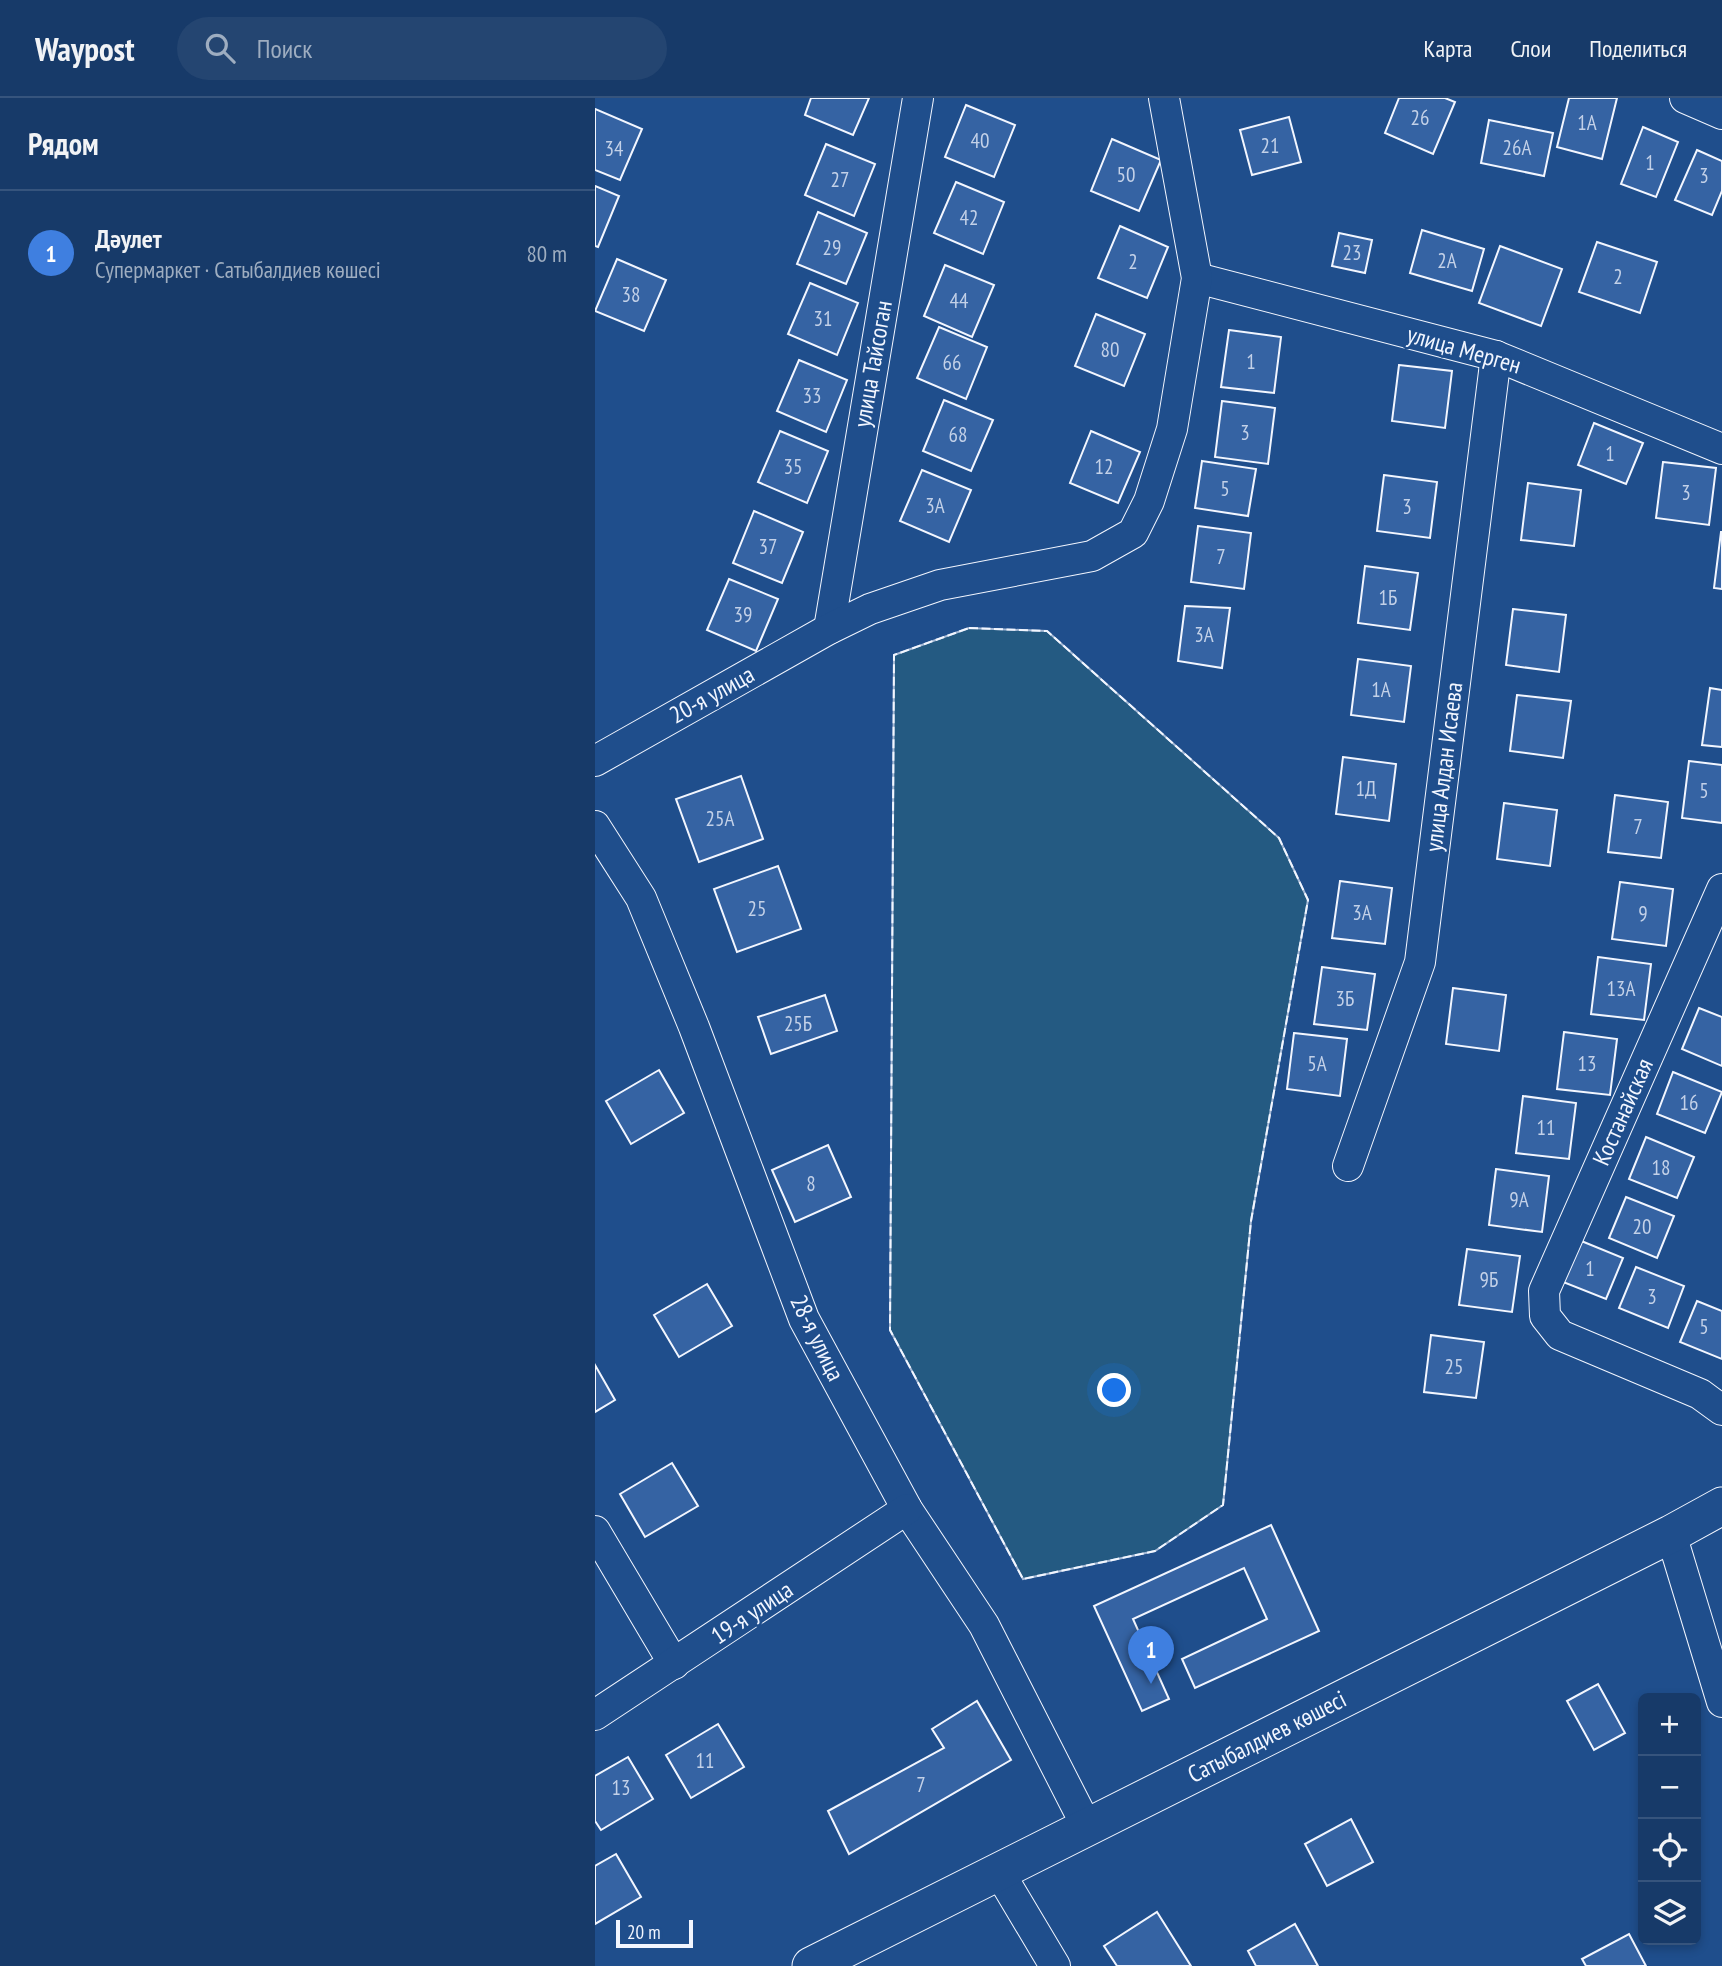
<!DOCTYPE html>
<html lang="ru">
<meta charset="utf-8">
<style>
body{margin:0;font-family:"PT Sans Narrow",sans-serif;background:#244571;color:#f1f3f6}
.controls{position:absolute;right:21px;bottom:21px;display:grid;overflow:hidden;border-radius:10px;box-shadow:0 4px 10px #0003}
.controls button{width:63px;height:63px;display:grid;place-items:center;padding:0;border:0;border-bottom:2px solid #36547d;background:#173a69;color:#f1f3f6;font:35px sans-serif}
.scale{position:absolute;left:21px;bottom:18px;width:77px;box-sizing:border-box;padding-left:7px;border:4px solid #f2f6ff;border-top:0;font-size:19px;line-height:24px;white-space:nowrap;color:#f2f6ff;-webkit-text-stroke:5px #1f4e8c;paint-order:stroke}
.you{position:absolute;left:520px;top:1293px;width:24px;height:24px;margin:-18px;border:5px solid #fff;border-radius:50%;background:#1a73e8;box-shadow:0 0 0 10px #1a73e833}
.badge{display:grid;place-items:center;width:46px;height:46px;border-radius:50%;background:#8c9099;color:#fff;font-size:23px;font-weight:700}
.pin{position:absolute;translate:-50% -58px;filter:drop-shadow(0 2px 4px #0008)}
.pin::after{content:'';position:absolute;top:37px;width:24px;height:21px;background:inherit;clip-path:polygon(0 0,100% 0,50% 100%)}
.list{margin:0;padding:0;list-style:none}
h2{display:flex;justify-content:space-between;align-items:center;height:91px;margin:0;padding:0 28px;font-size:30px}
h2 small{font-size:23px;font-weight:400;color:#9eadc0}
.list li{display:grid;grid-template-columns:46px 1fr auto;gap:21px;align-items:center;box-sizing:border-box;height:126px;padding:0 28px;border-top:2px solid #36547d}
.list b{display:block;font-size:26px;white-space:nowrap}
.list p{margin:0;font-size:23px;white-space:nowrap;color:#9eadc0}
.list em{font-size:23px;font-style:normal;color:#9eadc0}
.icon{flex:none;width:38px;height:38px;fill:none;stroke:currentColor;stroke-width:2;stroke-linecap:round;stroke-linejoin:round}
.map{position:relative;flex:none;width:1127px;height:1868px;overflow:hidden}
header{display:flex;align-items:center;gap:42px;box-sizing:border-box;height:98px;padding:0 35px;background:#173a69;border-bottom:2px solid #36547d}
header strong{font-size:33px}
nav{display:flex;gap:38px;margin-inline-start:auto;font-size:24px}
.search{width:490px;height:63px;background:#244571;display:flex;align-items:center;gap:18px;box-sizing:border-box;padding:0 24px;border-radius:38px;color:#9eadc0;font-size:26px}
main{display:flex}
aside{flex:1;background:#173a69}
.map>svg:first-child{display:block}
.green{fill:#245a82;stroke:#a8bbd7;stroke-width:2}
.building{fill:#3563a3;stroke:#f2f6ff;stroke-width:2}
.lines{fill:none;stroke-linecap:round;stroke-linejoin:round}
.minor-casing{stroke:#f2f6ff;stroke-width:32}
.major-casing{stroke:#f2f6ff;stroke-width:39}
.minor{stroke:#1f4e8c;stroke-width:30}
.major{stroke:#1f4e8c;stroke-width:37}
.fence{stroke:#f2f6ff;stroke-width:2;stroke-dasharray:9 3.5;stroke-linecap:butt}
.labels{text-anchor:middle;stroke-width:5;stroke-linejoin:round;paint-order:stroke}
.number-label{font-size:21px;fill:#c3d1e8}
.street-label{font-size:24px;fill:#f2f6ff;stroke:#1f4e8c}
</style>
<header>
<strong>Waypost</strong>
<div class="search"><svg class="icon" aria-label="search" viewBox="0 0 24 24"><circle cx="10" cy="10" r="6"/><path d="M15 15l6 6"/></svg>Поиск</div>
<nav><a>Карта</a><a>Слои</a><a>Поделиться</a></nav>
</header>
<main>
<aside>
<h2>Рядом<small></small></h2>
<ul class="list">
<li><span class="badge" style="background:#3f7fe0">1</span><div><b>Дәулет</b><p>Супермаркет · Сатыбалдиев көшесі</p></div><em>80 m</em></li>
</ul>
</aside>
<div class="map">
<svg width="1127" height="1868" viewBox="0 0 1127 1868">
<rect width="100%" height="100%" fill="#1f4e8c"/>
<!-- green -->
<path class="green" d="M374 530 452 533 684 740 713 802 656 1123 628 1407 560 1453 428 1481 295 1232 299 557Z"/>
<!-- building -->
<g class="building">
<path d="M216 0H274L258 37 210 17Z"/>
<path d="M804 0H850L860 4 838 56 790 35Z"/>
<path d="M974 0H1022L1007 61 962 49Z"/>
<path d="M371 7 420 27 399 79 350 59Z"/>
<path d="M0 11 47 31 25 82 0 72Z"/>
<path d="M694 19 706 64 657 77 645 32Z"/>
<path d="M894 22 958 35 949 78 886 65Z"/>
<path d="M1048 29 1083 44 1061 99 1026 86Z"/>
<path d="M517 41 566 62 544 113 496 93Z"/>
<path d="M231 46 280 66 259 118 210 97Z"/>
<path d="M1102 52 1127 63V93L1117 117 1080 102Z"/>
<path d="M361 84 409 104 388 156 339 135Z"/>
<path d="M0 88 24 98 3 149 0 148Z"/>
<path d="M223 114 272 135 251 186 202 166Z"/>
<path d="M525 128 573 149 552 200 503 180Z"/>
<path d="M827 132 889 151 877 193 815 175Z"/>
<path d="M744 135 777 142 770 175 737 168Z"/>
<path d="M1002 144 1062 164 1045 215 984 194Z"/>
<path d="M905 148 967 171 946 228 884 205Z"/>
<path d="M22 161 71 182 49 233 0 213Z"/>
<path d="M350 167 399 187 377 239 329 218Z"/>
<path d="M215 185 263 205 242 257 193 236Z"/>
<path d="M501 216 550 236 529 288 480 268Z"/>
<path d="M344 229 392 249 371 301 322 280Z"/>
<path d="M634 232 686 239 679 295 626 289Z"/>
<path d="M204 262 252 282 231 334 182 313Z"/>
<path d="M804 267 857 273 850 330 797 323Z"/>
<path d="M349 302 398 322 376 373 328 353Z"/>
<path d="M627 303 680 310 673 366 620 359Z"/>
<path d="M999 325 1048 345 1031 386 983 367Z"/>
<path d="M185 333 233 353 212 405 163 384Z"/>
<path d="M496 333 545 354 523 405 475 385Z"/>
<path d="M607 363 661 371 653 418 600 410Z"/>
<path d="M1068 364 1121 370 1114 427 1061 420Z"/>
<path d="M327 372 376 392 354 444 305 423Z"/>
<path d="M789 377 842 384 835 440 782 433Z"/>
<path d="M933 385 986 392 979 448 926 442Z"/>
<path d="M159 413 208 434 187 485 138 465Z"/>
<path d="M603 428 656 435 649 491 596 484Z"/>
<path d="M1126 434H1127V491L1119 490Z"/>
<path d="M770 468 823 475 815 532 763 525Z"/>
<path d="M134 481 183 501 161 553 112 532Z"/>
<path d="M590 508 635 510 627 570 583 563Z"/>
<path d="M918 511 971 517 964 574 911 567Z"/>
<path d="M763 561 816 568 809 624 756 617Z"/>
<path d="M1115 590 1127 592V649L1107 647Z"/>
<path d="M922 597 976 603 968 660 915 653Z"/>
<path d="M748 659 801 666 794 723 741 716Z"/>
<path d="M1094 663 1127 667V725L1087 720Z"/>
<path d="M146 678 168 741 104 764 81 701Z"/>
<path d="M1020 697 1073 704 1066 760 1013 754Z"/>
<path d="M909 705 962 712 955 768 902 761Z"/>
<path d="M183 768 206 831 142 854 119 791Z"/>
<path d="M745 783 797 790 790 846 737 840Z"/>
<path d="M1025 784 1078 791 1071 848 1017 841Z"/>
<path d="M1003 859 1056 866 1049 922 996 916Z"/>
<path d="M727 869 780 876 772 932 719 926Z"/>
<path d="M858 890 911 897 904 953 851 946Z"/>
<path d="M230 897 242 933 176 956 163 919Z"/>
<path d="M1104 910 1127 919V968L1087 951Z"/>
<path d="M969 934 1022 941 1015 997 962 991Z"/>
<path d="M699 935 752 941 745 998 692 991Z"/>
<path d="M64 972 89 1015 36 1046 11 1003Z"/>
<path d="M1078 974 1127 994 1110 1035 1062 1016Z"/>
<path d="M928 998 981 1005 974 1061 921 1055Z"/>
<path d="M1051 1039 1099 1059 1082 1100 1034 1081Z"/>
<path d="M233 1047 256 1099 200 1124 177 1072Z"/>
<path d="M901 1071 954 1078 947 1134 894 1127Z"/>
<path d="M1031 1099 1079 1118 1062 1160 1014 1140Z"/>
<path d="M979 1140 1028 1160 1011 1201 963 1182Z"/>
<path d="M872 1151 925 1158 917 1214 864 1207Z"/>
<path d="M1041 1169 1089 1188 1073 1230 1024 1210Z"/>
<path d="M112 1186 137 1228 84 1259 59 1217Z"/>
<path d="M1102 1203 1127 1213V1261L1085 1244Z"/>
<path d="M836 1237 889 1244 881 1300 829 1294Z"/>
<path d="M0 1267 20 1302 0 1314Z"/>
<path d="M77 1365 103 1408 50 1439 25 1396Z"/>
<path d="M676 1427 724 1533 600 1590 587 1561 672 1521 649 1470 538 1521 574 1601 547 1613 499 1508Z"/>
<path d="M1003 1586 1030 1635 999 1652 972 1603Z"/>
<path d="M382 1603 416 1662 254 1756 233 1713 349 1650 337 1631Z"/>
<path d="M123 1626 149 1669 96 1700 71 1657Z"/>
<path d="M33 1659 58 1701 6 1732 0 1723V1678Z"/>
<path d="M756 1721 778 1764 732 1788 710 1746Z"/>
<path d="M21 1756 46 1799 0 1826V1768Z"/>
<path d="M562 1814 596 1868H522L509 1848Z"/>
<path d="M700 1826 723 1868H661L653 1853Z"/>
<path d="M1034 1836 1051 1868H991L987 1861Z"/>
</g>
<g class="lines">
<!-- minor casing -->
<g class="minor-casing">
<g id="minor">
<path d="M1090 0 1127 16"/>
<path d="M602 180 901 258 1127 351"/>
<path d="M234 531 323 0"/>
<path d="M0 663 234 531 275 511 345 487 497 458 538 435 554 403 577 331 602 180 569 0"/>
<path d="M0 728 46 800 99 929 209 1221 312 1411 389 1527 492 1729"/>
<path d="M1127 791 949 1193 950 1218 965 1237 1105 1296 1127 1312"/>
<path d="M753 1068 825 864 901 258"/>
<path d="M0 1433 79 1566"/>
<path d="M1076 1436 1127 1604"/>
<path d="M0 1617 312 1411"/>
<path d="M404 1774 460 1868"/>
</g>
</g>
<!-- major casing -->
<g class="major-casing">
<path id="major" d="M216 1868 1076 1436 1127 1408"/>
</g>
<!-- minor -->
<use href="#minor" class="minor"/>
<!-- major -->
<use href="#major" class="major"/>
<!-- fence -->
<path class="fence" d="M374 530 452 533 684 740 713 802 656 1123 628 1407 560 1453 428 1481 295 1232 299 557Z"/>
</g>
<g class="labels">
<!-- number labels -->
<g class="number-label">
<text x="825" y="27">26</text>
<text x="992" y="32">1А</text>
<text x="385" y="50">40</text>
<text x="675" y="55">21</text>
<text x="922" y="57">26А</text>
<text x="19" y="58">34</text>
<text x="1055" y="72">1</text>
<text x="531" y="84">50</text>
<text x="1109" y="85">3</text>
<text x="245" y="89">27</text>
<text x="374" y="127">42</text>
<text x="237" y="157">29</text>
<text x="757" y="162">23</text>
<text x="852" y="170">2А</text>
<text x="538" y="171">2</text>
<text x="1023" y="186">2</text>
<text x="36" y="204">38</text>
<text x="364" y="210">44</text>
<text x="228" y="228">31</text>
<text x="515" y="259">80</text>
<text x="656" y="271">1</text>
<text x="357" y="272">66</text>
<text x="217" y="305">33</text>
<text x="650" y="342">3</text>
<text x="363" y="344">68</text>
<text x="1015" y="363">1</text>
<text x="198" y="376">35</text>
<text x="509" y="376">12</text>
<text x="630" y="398">5</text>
<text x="1091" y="402">3</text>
<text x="340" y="415">3А</text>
<text x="812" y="416">3</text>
<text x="173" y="456">37</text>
<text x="626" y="466">7</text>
<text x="793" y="507">1Б</text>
<text x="148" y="524">39</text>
<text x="609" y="544">3А</text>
<text x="786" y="599">1А</text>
<text x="771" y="698">1Д</text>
<text x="1109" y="700">5</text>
<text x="125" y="728">25А</text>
<text x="1043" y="736">7</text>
<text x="162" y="818">25</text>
<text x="767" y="822">3А</text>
<text x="1048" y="823">9</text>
<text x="1026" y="898">13А</text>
<text x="750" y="908">3Б</text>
<text x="203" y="933">25Б</text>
<text x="722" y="973">5А</text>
<text x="992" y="973">13</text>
<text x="1094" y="1012">16</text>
<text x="951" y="1037">11</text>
<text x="1066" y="1077">18</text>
<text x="216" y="1093">8</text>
<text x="924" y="1109">9А</text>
<text x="1047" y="1136">20</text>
<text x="995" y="1178">1</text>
<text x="894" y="1189">9Б</text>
<text x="1057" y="1206">3</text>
<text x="1109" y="1236">5</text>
<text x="859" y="1276">25</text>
<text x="110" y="1670">11</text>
<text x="326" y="1694">7</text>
<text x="26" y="1697">13</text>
</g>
<!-- street labels -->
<g class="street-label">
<text transform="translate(869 252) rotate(16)" y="8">улица Мерген</text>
<text transform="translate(278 266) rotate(-80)" y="8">улица Тайсоган</text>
<text transform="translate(117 597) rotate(-29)" y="8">20-я улица</text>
<text transform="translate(849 669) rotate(-83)" y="8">улица Алдан Исаева</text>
<text transform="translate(1028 1014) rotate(-66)" y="8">Костанайская</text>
<text transform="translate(222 1240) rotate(64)" y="8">28-я улица</text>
<text transform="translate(157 1515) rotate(-34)" y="8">19-я улица</text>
<text transform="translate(672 1639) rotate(-27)" y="8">Сатыбалдиев көшесі</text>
</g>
</g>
</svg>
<div class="controls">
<button>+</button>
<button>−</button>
<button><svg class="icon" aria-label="locate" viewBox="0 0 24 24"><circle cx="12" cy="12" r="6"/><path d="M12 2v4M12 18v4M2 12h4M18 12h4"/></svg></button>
<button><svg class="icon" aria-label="layers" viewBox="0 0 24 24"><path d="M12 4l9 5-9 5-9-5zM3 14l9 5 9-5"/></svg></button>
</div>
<div class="scale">20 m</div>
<div class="you"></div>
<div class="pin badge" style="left:556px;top:1586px;background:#3f7fe0">1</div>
</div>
</main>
